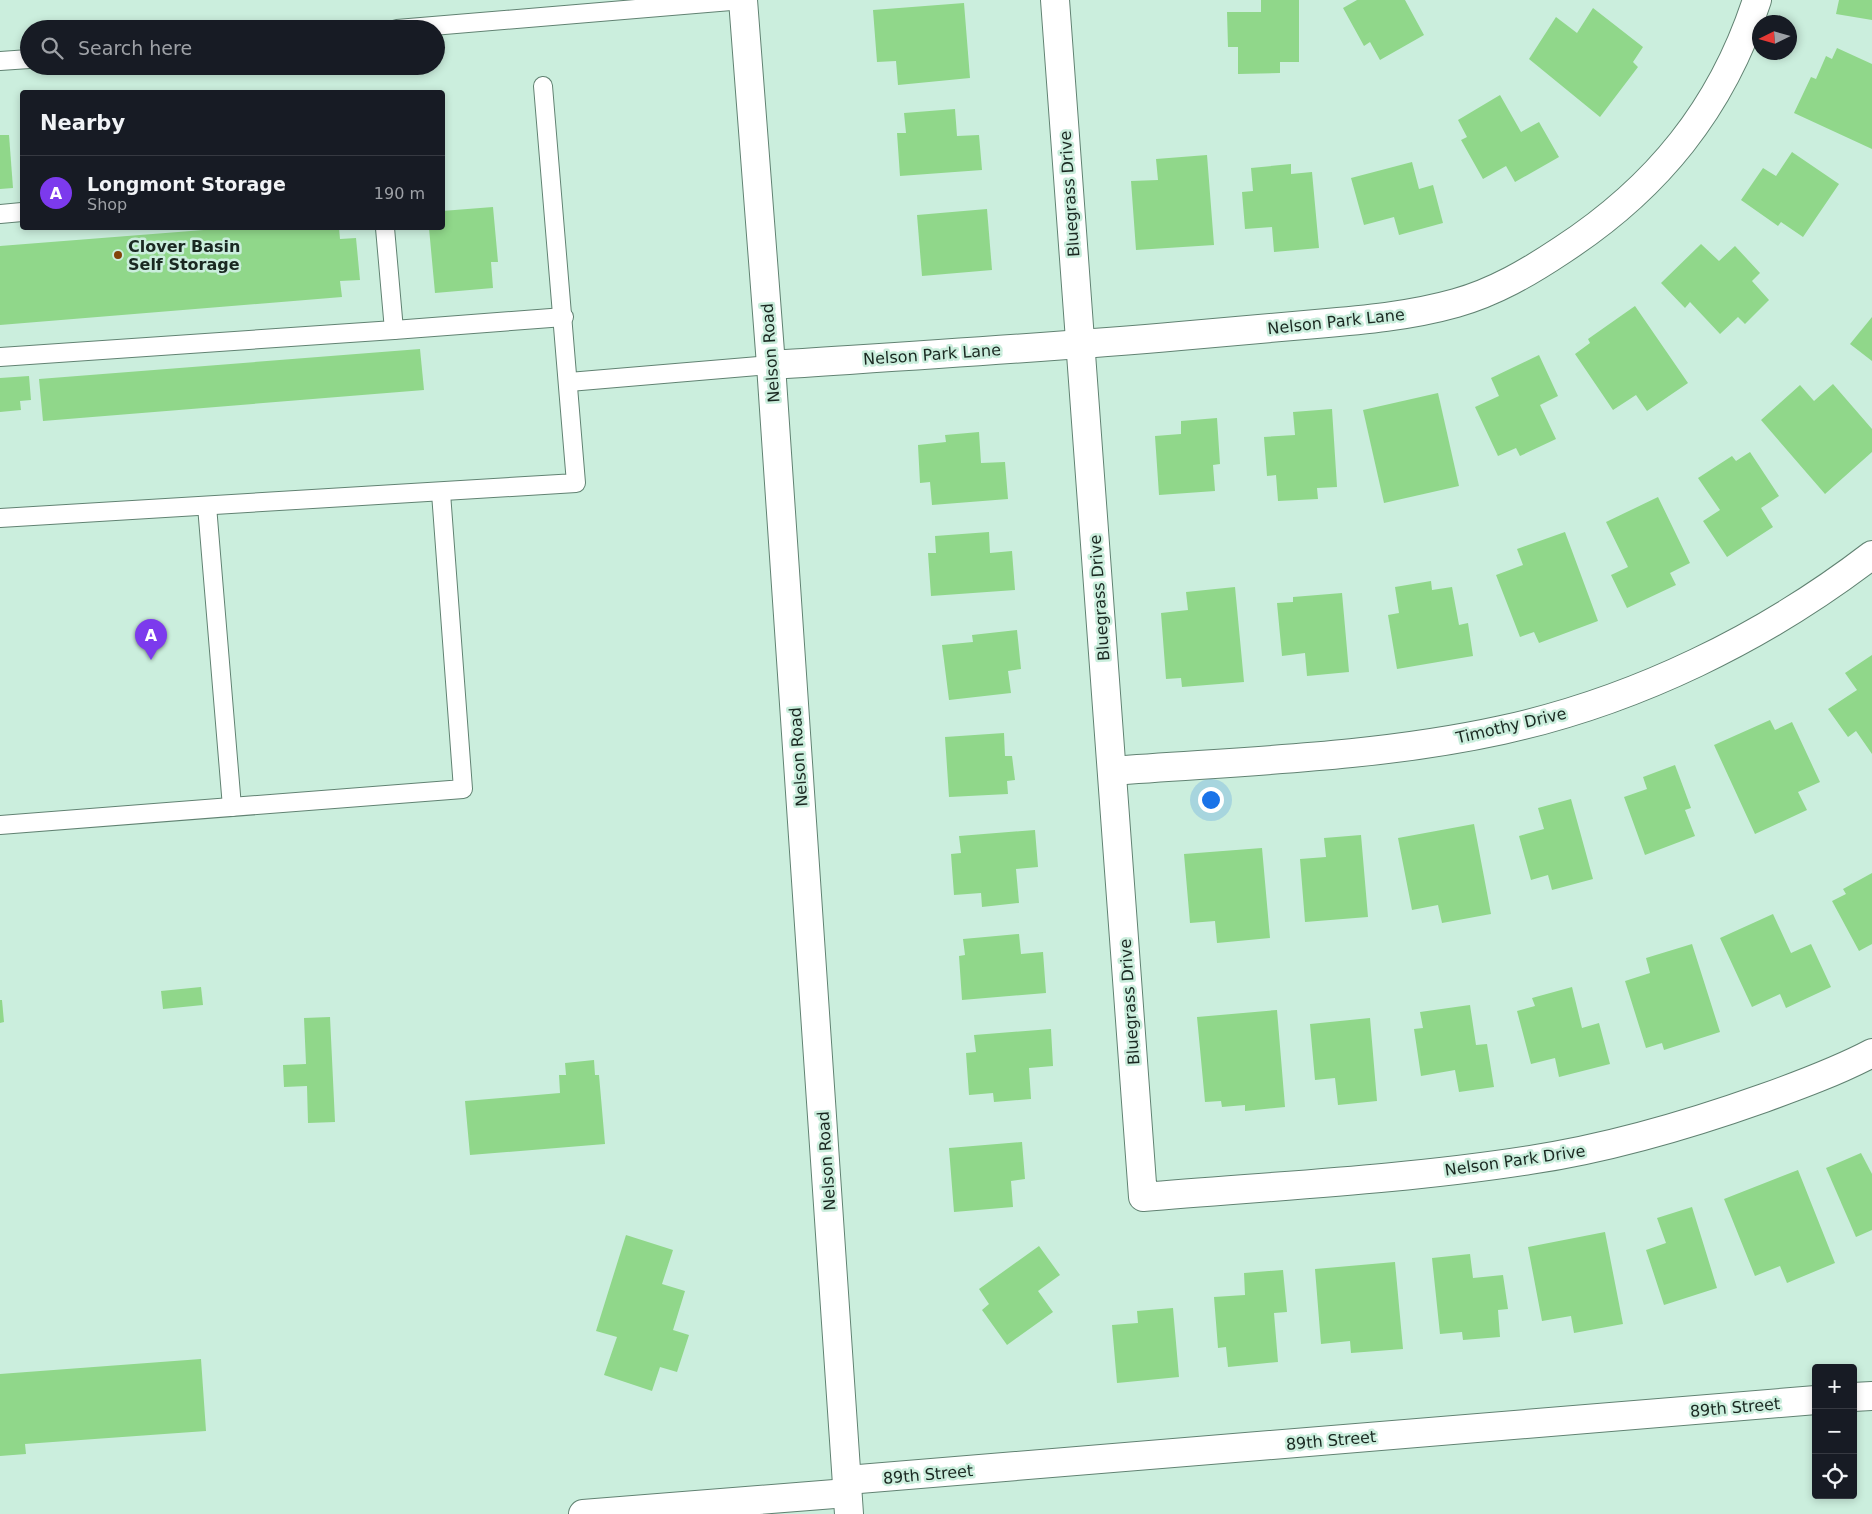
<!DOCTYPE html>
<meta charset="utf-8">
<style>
body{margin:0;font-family:"DejaVu Sans",sans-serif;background:#20242c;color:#f1f3f6}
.controls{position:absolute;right:15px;bottom:15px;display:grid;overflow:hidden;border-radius:5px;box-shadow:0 2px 8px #0003}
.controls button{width:45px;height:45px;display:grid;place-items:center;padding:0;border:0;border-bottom:1px solid #363941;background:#171b24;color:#f1f3f6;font:25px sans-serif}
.compass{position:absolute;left:1752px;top:15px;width:45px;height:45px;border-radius:50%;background:#171b24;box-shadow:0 2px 8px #0003;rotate:265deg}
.you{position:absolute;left:1210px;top:799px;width:18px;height:18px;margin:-12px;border:4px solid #fff;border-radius:50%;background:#1a73e8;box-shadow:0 0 0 8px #1a73e833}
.badge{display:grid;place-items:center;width:32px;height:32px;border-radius:50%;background:#7c3aed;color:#fff;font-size:16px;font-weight:700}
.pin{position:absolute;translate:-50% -41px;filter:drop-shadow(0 1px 2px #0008)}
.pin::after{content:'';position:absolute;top:26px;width:18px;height:15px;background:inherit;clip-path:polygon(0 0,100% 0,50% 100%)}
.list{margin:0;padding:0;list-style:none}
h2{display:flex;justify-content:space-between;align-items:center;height:65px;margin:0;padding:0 20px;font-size:21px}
h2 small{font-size:16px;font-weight:400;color:#9ea1a6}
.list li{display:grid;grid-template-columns:32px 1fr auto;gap:15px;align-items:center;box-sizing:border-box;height:75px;padding:0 20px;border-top:1px solid #363941}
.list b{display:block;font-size:19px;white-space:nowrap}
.list p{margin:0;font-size:16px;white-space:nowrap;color:#9ea1a6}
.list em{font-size:16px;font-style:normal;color:#9ea1a6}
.icon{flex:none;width:28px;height:28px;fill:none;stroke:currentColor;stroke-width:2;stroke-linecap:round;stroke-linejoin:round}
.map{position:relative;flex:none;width:1872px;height:1514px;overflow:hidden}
.search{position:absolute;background:#171b24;box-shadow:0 2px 8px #0003;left:20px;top:20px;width:425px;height:55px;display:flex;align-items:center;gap:12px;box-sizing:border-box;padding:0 18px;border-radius:28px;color:#9ea1a6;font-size:19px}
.panel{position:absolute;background:#171b24;box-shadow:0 2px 8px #0003;left:20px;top:90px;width:425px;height:140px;border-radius:5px}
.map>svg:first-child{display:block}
.building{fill:#90d78a}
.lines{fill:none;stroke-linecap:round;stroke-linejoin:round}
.lane-casing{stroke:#618272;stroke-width:20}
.street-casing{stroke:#618272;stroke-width:30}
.secondary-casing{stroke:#618272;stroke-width:30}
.lane{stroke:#fff;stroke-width:18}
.street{stroke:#fff;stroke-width:28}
.secondary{stroke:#fff;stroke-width:28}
.poi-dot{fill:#834309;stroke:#cbeedd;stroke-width:2}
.labels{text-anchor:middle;stroke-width:5;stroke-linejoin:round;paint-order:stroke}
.street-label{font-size:16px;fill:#1a2821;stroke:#cbeedd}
.poi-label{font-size:16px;font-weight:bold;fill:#1a2821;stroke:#cbeedd;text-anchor:start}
</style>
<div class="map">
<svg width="1872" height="1514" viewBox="0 0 1872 1514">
<rect width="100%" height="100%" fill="#cbeedd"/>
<!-- building -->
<g class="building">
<path d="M1261 0H1299V62H1280V73L1238 74V47H1228L1227 12H1261Z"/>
<path d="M1357 0H1405L1424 35 1380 60 1370 42 1364 46 1343 8Z"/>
<path d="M1839 0H1872V20L1836 14Z"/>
<path d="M964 3 970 78 898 85 896 61 877 62 873 10Z"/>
<path d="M1593 8 1643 47 1633 62 1638 67 1600 117 1529 59 1556 17 1577 33Z"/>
<path d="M1837 48 1872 64V149L1794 113 1811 77 1816 79 1826 56 1832 59Z"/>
<path d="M1500 95 1521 132 1539 122 1559 157 1515 182 1506 166 1483 179 1461 140 1467 137 1458 120Z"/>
<path d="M955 109 957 136 979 135 982 170 900 176 897 133H906L904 113Z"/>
<path d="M0 135H9L13 188 0 189Z"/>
<path d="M1792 152 1839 184 1803 237 1781 222 1778 226 1741 200 1763 168 1776 176Z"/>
<path d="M1207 155 1214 245 1136 250 1131 181 1158 180 1156 159Z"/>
<path d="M1412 162 1419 189 1433 185 1443 223 1399 235 1394 217 1364 225 1351 178Z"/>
<path d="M1291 164V174L1312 172 1319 248 1274 252 1272 227 1245 229 1242 192 1253 191 1251 168Z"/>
<path d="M493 207 498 262H491L493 288 435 293 429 228H442V211Z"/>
<path d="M987 209 992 270 922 276 917 215Z"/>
<path d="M229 228H339L340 239 356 238 360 280 340 281 342 297 0 325V246Z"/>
<path d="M1701 244 1719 261 1735 246 1760 273 1752 281 1769 300 1745 324 1738 317 1720 334 1690 302 1685 308 1661 283Z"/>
<path d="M1635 306 1688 383 1647 411 1636 395 1613 410 1575 354 1590 343 1588 339Z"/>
<path d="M1872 317V361L1850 344Z"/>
<path d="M420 349 424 390 43 421 39 379Z"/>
<path d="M1539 355 1558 396 1540 405 1556 439 1520 456 1516 448 1498 456 1475 407 1499 396 1491 378Z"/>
<path d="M29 376 31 400 20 401 21 410 0 412V378Z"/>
<path d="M1833 384 1872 429V452L1825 494 1761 420 1800 385 1814 401Z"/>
<path d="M1438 393 1459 486 1384 503 1363 410Z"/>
<path d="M1332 409 1337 487 1317 488 1318 499 1278 501 1276 475 1267 476 1264 437 1295 435 1293 412Z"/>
<path d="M1217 418 1220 464 1213 465 1215 491 1159 495 1155 436 1181 434V421Z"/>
<path d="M979 432 981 463 1005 462 1008 499 932 505 930 482 920 483 918 445 946 442 945 435Z"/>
<path d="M1750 452 1779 496 1761 508 1773 527 1727 557 1703 521 1720 510 1698 478 1732 456 1736 461Z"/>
<path d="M1658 497 1690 563 1670 573 1676 585 1627 608 1611 575 1628 567 1606 522Z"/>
<path d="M989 532 990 553 1012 551 1015 590 931 596 928 553H936L935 536Z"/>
<path d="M1565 532 1598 621 1539 643 1534 632 1520 637 1496 575 1523 565 1517 549Z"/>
<path d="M1431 581 1432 590 1452 587 1459 625 1468 623 1473 656 1397 669 1388 615 1399 613 1395 587Z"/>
<path d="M1235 587 1244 682 1182 687 1181 678 1166 679 1161 613 1188 610 1186 592Z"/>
<path d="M1342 593 1349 672 1307 676 1305 653 1282 656 1277 603 1293 602V597Z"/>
<path d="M1017 630 1021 669 1008 671 1011 693 949 700 942 645 973 642 972 635Z"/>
<path d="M1872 655V754L1856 731 1848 737 1828 709 1857 690 1845 673Z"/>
<path d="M1770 720 1775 730 1792 722 1820 782 1798 792 1807 810 1755 834 1714 745Z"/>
<path d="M1004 733 1005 756H1012L1015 780 1007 781 1008 794 949 797 945 737Z"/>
<path d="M1675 765 1691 808 1685 810 1695 836 1645 855 1624 797 1647 789 1643 777Z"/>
<path d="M1571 799 1593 879 1552 890 1548 875 1531 880 1519 836 1544 829 1538 808Z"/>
<path d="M1474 824 1491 914 1442 923 1438 905 1412 910 1398 838Z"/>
<path d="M1035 830 1038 867 1016 869 1019 903 982 907 981 893 954 895 951 854 961 853 959 836Z"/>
<path d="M1361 835 1368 917 1305 922 1300 859 1326 857 1324 838Z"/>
<path d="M1262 848 1270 938 1217 943 1215 921 1190 923 1184 854Z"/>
<path d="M1872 873V944L1859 951 1832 901 1846 894 1843 889Z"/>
<path d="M1773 914 1791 953 1811 944 1831 987 1786 1008 1780 994 1752 1007 1720 938Z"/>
<path d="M1019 934 1021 954 1043 952 1046 993 962 1000 959 956 965 955 963 939Z"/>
<path d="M1692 944 1720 1032 1664 1050 1662 1043 1646 1048 1625 981 1650 973 1646 958Z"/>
<path d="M201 987 203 1005 163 1009 161 991Z"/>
<path d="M1572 987 1582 1028 1599 1023 1610 1064 1559 1077 1555 1058 1531 1064 1517 1011 1535 1006 1532 998Z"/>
<path d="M0 1000H2L4 1022 0 1023Z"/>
<path d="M1470 1005 1476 1045 1487 1044 1494 1087 1459 1092 1455 1070 1421 1076 1414 1029 1423 1028 1420 1012Z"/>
<path d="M1277 1010 1285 1107 1245 1111V1105L1222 1107 1221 1101 1205 1102 1197 1017Z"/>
<path d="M330 1017 335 1122 308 1123 307 1086 284 1087 283 1065 306 1064 304 1018Z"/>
<path d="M1370 1018 1377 1101 1338 1105 1335 1078 1315 1080 1310 1024Z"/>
<path d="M1051 1029 1053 1066 1029 1068 1031 1099 994 1102 993 1093 969 1095 966 1053 976 1052 974 1035Z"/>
<path d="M594 1060 595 1075H599L605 1144 470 1155 465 1101 560 1093 559 1075H566L565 1063Z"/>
<path d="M1022 1142 1025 1179 1011 1181 1013 1207 954 1212 949 1148Z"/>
<path d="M1861 1153 1872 1174V1230L1856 1237 1826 1168Z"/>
<path d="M1798 1170 1835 1263 1787 1283 1780 1266 1755 1276 1724 1199Z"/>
<path d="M1692 1207 1717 1288 1664 1305 1646 1250 1666 1243 1657 1218Z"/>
<path d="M1605 1232 1623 1324 1574 1333 1571 1316 1542 1321 1528 1247Z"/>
<path d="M626 1235 673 1250 662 1284 685 1291 673 1330 689 1335 677 1372 660 1367 652 1391 604 1375 617 1337 596 1331Z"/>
<path d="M1039 1246 1060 1275 1038 1291 1053 1312 1007 1345 982 1310 989 1304 979 1289Z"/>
<path d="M1470 1254 1473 1278 1503 1275 1508 1309 1498 1310 1500 1337 1463 1340 1462 1332 1440 1334 1432 1258Z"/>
<path d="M1395 1262 1403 1349 1351 1353 1350 1341 1321 1344 1315 1269Z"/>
<path d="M1283 1270 1287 1312 1274 1313 1278 1362 1228 1367 1226 1347 1218 1348 1214 1297 1245 1295 1244 1273Z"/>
<path d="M1173 1308 1179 1377 1117 1383 1112 1325 1138 1323 1137 1311Z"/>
<path d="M201 1359 206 1431 25 1444 26 1454 0 1456V1374Z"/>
</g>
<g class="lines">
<!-- lane casing -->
<g class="lane-casing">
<g id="lane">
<path d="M397 29 743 0"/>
<path d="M0 61 29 59"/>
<path d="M0 214 22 212"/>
<path d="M394 330 564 317"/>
<path d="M0 357 394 330 385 228"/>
<path d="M569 382 771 365"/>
<path d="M207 506 232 807"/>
<path d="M0 518 576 483 543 86"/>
<path d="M0 825 463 789 441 493"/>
</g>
</g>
<!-- street casing -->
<g class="street-casing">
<g id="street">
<path d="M1055 0 1143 1197C1272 1186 1402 1180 1530 1160 1610 1148 1688 1125 1764 1098 1800 1085 1838 1071 1872 1053"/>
<path d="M771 365C908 356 1044 348 1180 336 1225 332 1270 328 1316 324 1363 320 1410 316 1456 303 1495 292 1529 272 1562 250 1657 188 1722 108 1757 0"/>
<path d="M1112 771C1241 761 1374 758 1502 730 1635 701 1764 638 1872 555"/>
<path d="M1853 1397 1872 1396"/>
<path d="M847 1480 1816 1400"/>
<path d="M583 1514 847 1493"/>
</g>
</g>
<!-- secondary casing -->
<g class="secondary-casing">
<path id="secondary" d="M743 0 771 365 849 1514"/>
</g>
<!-- lane -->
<use href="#lane" class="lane"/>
<!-- street -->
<use href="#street" class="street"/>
<!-- secondary -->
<use href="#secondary" class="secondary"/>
</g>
<!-- markers -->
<circle class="poi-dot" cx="118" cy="255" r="5"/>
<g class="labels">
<!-- street labels -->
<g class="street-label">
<text transform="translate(1069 194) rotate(-94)" y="6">Bluegrass Drive</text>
<text transform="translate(1336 321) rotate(-6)" y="6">Nelson Park Lane</text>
<text transform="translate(770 353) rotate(-94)" y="6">Nelson Road</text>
<text transform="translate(932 354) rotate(-4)" y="6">Nelson Park Lane</text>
<text transform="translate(1099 598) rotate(-94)" y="6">Bluegrass Drive</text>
<text transform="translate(1511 725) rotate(-13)" y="6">Timothy Drive</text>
<text transform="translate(798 757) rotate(-94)" y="6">Nelson Road</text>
<text transform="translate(1129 1002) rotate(-94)" y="6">Bluegrass Drive</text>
<text transform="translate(1515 1160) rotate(-8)" y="6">Nelson Park Drive</text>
<text transform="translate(826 1161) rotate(-94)" y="6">Nelson Road</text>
<text transform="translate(1735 1407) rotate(-5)" y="6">89th Street</text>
<text transform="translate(1331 1440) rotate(-5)" y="6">89th Street</text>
<text transform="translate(928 1474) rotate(-5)" y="6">89th Street</text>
</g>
<!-- poi labels -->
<g class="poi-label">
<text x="128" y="252">Clover Basin<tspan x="128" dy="18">Self Storage</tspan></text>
</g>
</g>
</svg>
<div class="controls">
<button>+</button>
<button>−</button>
<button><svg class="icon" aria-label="locate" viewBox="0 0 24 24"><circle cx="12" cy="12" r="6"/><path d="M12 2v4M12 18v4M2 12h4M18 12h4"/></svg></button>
</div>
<svg class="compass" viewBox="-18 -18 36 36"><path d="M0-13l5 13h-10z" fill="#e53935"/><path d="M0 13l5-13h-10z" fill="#9ea1a6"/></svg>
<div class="you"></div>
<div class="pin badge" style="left:151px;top:660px">A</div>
<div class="search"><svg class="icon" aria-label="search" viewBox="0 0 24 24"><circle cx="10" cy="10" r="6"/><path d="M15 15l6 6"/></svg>Search here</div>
<section class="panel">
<h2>Nearby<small></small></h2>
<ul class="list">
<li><span class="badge">A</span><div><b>Longmont Storage</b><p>Shop</p></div><em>190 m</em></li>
</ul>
</section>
</div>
